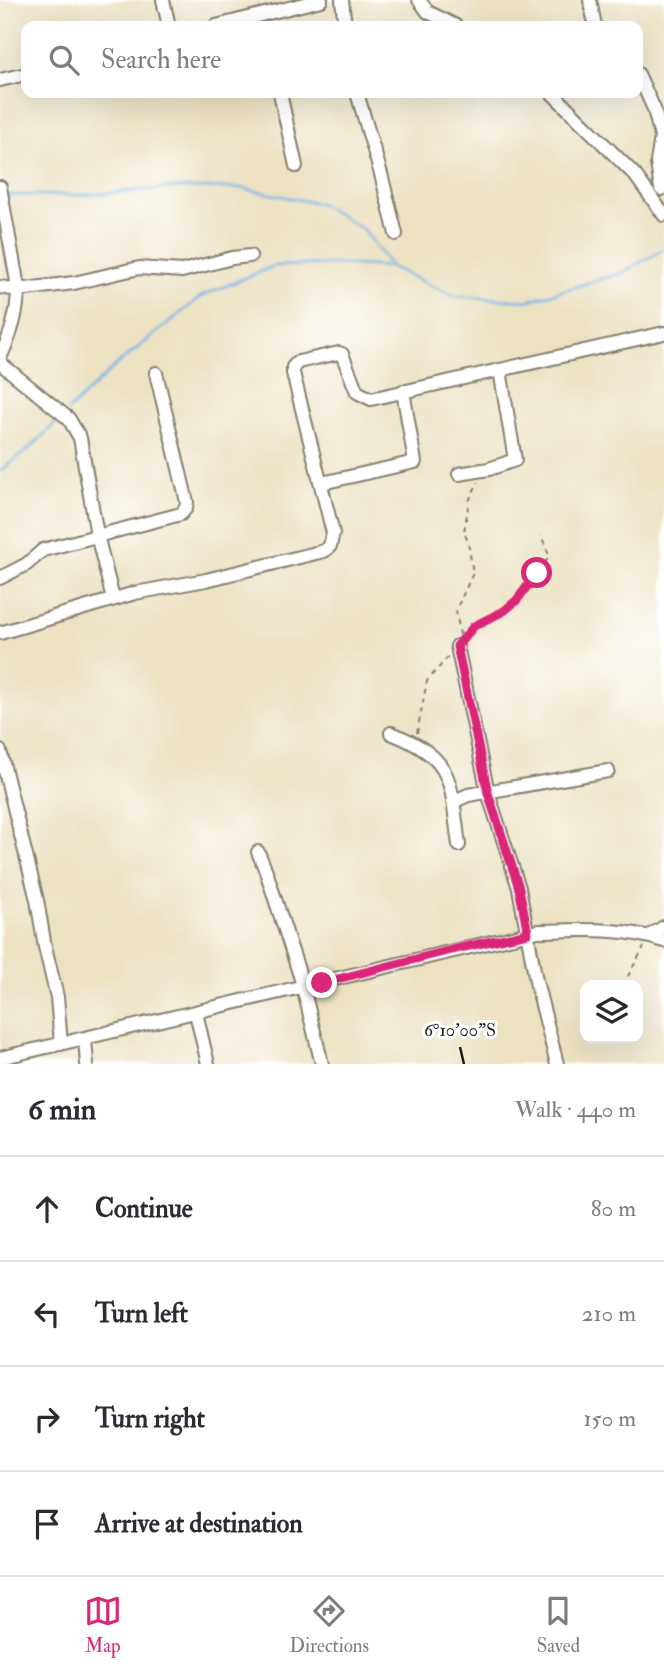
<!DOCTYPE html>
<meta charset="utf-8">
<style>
body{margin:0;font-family:"IM FELL Double Pica",serif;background:#f7f7f7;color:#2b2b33}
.controls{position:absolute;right:21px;bottom:21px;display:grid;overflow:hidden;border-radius:14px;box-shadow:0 7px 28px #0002}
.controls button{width:63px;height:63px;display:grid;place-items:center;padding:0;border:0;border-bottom:2px solid #e1e1e2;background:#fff;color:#2b2b33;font:35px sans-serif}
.stop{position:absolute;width:21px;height:21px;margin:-16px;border:5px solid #db2777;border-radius:50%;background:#fff}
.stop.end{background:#db2777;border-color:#fff;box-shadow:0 2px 7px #0008}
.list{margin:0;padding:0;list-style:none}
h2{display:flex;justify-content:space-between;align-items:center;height:91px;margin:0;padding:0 28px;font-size:30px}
h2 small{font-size:23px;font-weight:400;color:#7c7c81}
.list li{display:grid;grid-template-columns:46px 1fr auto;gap:21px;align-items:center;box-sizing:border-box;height:105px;padding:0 28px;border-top:2px solid #e1e1e2}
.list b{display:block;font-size:26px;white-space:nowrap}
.list em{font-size:23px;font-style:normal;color:#7c7c81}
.icon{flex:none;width:38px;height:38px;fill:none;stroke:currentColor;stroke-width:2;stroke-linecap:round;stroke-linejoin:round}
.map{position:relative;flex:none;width:664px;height:1064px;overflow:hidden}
.search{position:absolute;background:#fff;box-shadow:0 7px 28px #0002;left:21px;right:21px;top:21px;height:77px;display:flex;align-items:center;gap:18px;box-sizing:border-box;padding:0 24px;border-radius:14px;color:#7c7c81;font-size:26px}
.sheet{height:511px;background:#fff}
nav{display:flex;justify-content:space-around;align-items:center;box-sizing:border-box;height:98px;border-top:2px solid #e1e1e2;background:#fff;font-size:19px;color:#7c7c81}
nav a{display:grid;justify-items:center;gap:4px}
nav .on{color:#db2777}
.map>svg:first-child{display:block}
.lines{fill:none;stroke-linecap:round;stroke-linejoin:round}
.stream{stroke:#74b3e7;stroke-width:2.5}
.minor-casing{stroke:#847f6f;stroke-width:16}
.path{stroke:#847f6f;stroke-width:2;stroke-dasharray:5 5;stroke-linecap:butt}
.minor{stroke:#fff;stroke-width:12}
.route{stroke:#db2777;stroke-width:9}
.ticks{fill:none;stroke:#1c1c1c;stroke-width:2.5}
.ticks-label{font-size:18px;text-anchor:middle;fill:#1c1c1c;stroke:#fff;stroke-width:6;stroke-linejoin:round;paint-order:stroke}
</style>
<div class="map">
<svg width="664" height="1064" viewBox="0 0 664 1064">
<rect width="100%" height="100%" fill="#fff"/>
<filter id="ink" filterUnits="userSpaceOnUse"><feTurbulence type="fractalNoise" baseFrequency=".0143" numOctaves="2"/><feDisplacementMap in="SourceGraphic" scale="14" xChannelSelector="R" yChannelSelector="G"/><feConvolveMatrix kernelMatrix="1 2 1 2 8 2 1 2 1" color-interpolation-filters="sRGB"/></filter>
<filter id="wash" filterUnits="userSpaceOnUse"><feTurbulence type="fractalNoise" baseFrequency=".00686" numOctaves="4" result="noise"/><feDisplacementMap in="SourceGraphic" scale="28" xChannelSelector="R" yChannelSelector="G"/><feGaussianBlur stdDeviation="1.57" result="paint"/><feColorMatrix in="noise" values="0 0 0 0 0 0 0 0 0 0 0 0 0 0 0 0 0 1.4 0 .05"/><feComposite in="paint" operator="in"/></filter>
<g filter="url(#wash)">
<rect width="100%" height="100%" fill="#ece2c2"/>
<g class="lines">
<!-- stream -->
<g class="stream">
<path d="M6 195H84L170 188H241L321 204 364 230 391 267"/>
<path d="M68 411 114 367 202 296 274 266 337 264 391 267 454 296 527 301 622 273 664 249"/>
<path d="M0 471 30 448 61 418"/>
</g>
</g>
</g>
<g filter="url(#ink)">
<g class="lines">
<!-- minor casing -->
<g class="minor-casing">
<g id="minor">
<path d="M163 0 169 26"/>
<path d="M342 0 345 26"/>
<path d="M419 0 428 12 456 26"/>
<path d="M590 0 595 26"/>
<path d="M216 26 321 0"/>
<path d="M638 74 654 109 661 137 657 163 661 189"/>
<path d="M0 80 26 74"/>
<path d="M280 93 296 166"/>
<path d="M357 93 381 174 396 234"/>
<path d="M552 93 635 175 664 215"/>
<path d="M0 187 18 287C18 314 11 334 0 358"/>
<path d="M0 287 18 290 74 283 139 268 182 271 232 258 250 256"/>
<path d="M0 363 69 419 80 438 97 535 113 599"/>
<path d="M459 474 489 469 515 460 500 370"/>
<path d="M322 483 415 462 403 391"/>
<path d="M0 578 27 564 43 550 181 514 186 508 187 502 156 373"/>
<path d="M0 633 135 593 206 580 324 551 330 546 333 533 293 373V367L298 362 339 353 342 354 357 392 371 399 664 333"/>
<path d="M457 646 488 793 519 888 536 981 557 1064"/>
<path d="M391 733C456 759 450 782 459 845"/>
<path d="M0 751 37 900 45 947 57 997 61 1044"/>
<path d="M453 802 468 795 608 771"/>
<path d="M258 852 266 871 301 979 322 1064"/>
<path d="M649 936 664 927"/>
<path d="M196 1013 208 1064"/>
<path d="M85 1039 87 1064"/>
<path d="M0 1058 538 931C581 930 623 927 664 941"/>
</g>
</g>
<!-- path -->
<g class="path">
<path d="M460 635 456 610 473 573 468 542 464 532 469 501 478 482"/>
<path d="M466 637C474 623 488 619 502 611 512 606 546 566 549 555L541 535"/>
<path d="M417 733 427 681 448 657"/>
<path d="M623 985 644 947"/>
</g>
<!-- minor -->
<use href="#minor" class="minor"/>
</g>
</g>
<g class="lines" filter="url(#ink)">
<!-- route -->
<path class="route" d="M322 983 451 950 528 933 519 888 488 793 457 646 474 626 504 611 517 600 537 573"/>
</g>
<!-- ticks -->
<path class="ticks" d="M460 1047 464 1064"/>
<g class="ticks-label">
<text x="460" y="1036">6°10'00"S</text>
</g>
</svg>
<div class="controls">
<button><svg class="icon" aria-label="layers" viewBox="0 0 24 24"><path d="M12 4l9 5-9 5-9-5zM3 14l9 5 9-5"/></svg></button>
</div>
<div class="stop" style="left:537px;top:573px"></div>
<div class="stop end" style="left:322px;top:983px"></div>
<div class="search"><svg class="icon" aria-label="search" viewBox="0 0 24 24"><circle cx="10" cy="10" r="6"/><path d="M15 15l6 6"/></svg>Search here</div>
</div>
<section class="sheet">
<h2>6 min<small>Walk · 440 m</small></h2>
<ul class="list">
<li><svg class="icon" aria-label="ahead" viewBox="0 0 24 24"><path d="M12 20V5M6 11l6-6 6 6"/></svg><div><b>Continue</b></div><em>80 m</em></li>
<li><svg class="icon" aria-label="left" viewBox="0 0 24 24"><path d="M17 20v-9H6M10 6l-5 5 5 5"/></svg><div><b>Turn left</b></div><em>210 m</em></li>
<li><svg class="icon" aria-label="right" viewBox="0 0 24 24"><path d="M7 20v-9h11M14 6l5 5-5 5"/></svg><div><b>Turn right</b></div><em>150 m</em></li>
<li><svg class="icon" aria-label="arrive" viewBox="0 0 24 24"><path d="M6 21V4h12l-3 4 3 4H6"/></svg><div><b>Arrive at destination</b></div></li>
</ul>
</section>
<nav>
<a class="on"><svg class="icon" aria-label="map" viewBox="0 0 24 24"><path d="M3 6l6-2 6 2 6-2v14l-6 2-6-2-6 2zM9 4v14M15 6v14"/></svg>Map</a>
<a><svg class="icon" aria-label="directions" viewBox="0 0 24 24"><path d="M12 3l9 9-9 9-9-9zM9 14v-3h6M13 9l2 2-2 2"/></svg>Directions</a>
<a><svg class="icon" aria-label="saved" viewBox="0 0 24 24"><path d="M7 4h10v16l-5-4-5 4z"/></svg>Saved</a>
</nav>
